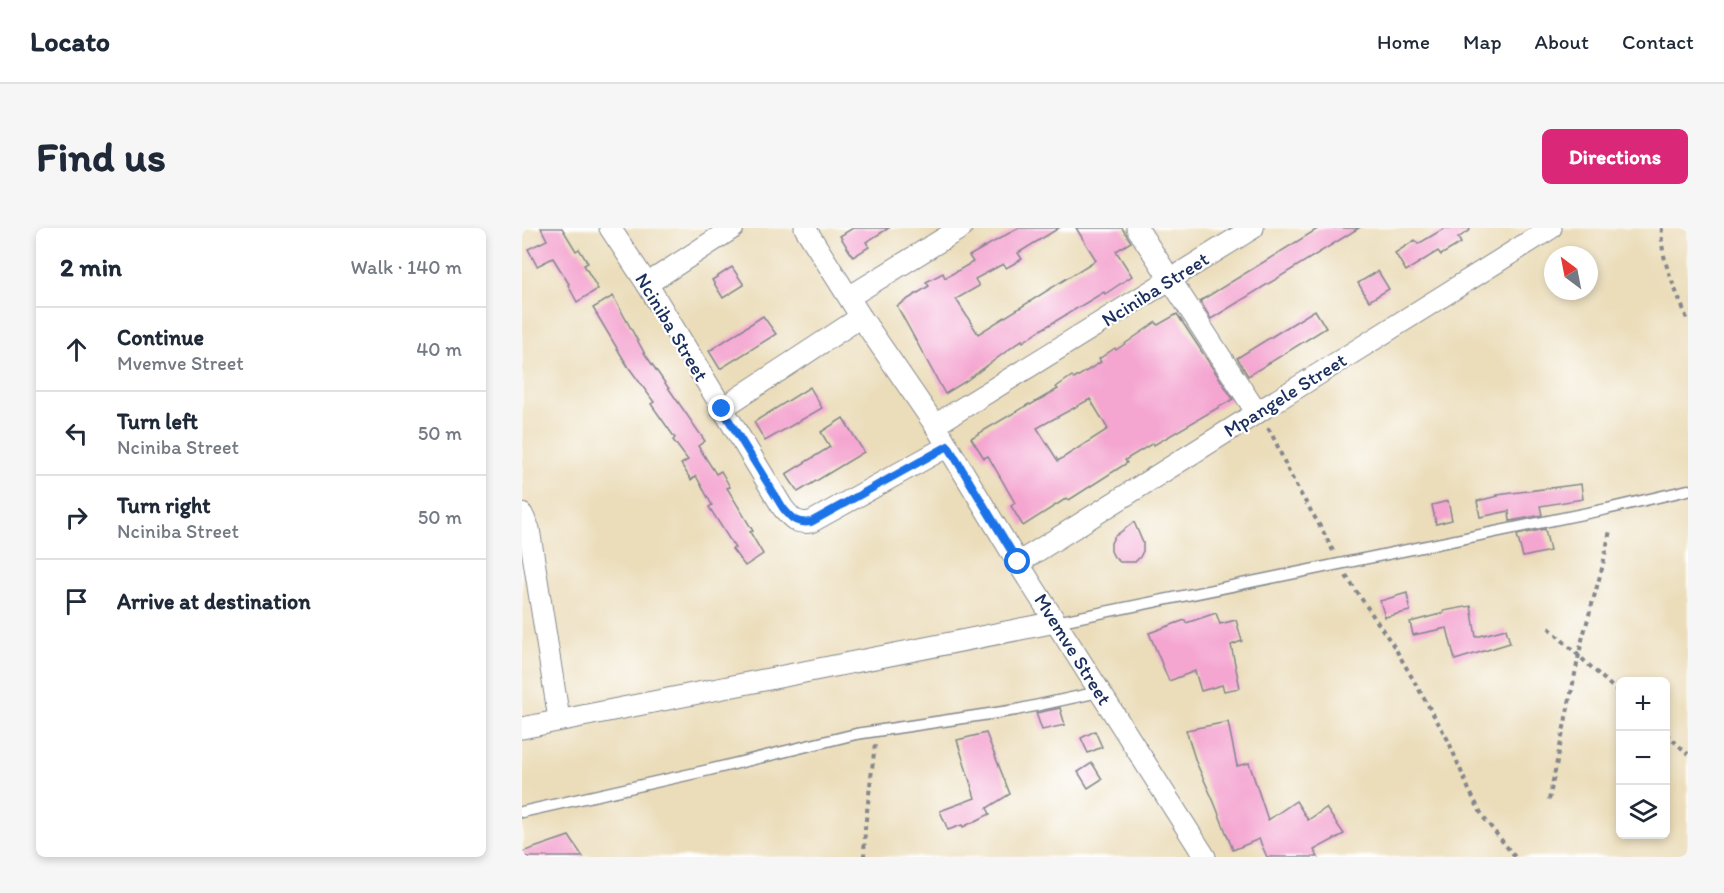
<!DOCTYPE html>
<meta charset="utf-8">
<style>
body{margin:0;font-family:Itim,sans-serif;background:#f6f6f7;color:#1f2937}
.controls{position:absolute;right:18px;bottom:18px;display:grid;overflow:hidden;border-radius:9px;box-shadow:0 3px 9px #0003}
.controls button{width:54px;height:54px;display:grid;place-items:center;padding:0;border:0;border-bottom:2px solid #e0e1e3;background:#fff;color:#1f2937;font:30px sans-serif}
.compass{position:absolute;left:1022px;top:18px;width:54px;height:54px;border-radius:50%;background:#fff;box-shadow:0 3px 9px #0003;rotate:328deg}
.stop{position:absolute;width:18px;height:18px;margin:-14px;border:4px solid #1a73e8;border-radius:50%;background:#fff}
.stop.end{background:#1a73e8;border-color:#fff;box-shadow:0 2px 6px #0008}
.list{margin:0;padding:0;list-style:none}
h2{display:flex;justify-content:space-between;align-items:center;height:78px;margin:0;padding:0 24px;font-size:26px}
h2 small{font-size:20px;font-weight:400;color:#747a83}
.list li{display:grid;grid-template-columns:39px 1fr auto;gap:18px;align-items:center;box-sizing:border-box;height:84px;padding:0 24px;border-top:2px solid #e0e1e3}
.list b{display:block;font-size:22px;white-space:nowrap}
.list p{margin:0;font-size:20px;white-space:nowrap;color:#747a83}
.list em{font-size:20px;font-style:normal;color:#747a83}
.icon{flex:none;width:33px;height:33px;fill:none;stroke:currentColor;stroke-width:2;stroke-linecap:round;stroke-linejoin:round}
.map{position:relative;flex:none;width:1166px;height:629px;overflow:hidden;border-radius:9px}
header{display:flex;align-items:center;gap:36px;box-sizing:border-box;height:84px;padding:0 30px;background:#fff;border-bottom:2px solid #e0e1e3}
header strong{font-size:28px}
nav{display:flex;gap:33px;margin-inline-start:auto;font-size:21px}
.intro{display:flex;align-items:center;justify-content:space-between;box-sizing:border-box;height:144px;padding:0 36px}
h1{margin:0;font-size:42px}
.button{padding:15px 27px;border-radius:9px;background:#db2777;color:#fff;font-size:21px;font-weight:700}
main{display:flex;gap:36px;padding:0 36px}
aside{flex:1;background:#fff;border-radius:9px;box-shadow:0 3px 9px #0003}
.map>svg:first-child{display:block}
.building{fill:#f4a5d0;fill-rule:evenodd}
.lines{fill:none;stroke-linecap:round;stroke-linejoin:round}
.lane-casing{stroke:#83868c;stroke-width:13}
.street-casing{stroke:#83868c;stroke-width:23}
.path{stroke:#83868c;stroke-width:4;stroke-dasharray:4.5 4.5;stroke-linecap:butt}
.lane{stroke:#fff;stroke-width:10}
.street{stroke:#fff;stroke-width:21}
.route{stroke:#1a73e8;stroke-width:8}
.labels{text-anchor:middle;stroke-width:4.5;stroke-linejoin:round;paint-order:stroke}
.street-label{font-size:20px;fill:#1b2f5e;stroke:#fff}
</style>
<header>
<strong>Locato</strong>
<nav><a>Home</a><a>Map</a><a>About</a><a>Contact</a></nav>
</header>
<div class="intro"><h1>Find us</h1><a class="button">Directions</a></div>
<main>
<aside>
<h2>2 min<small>Walk · 140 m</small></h2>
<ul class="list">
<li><svg class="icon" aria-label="ahead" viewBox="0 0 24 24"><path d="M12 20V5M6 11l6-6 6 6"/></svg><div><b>Continue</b><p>Mvemve Street</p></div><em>40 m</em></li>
<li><svg class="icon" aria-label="left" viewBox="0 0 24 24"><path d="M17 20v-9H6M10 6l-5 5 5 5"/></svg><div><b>Turn left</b><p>Nciniba Street</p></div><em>50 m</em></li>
<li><svg class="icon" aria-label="right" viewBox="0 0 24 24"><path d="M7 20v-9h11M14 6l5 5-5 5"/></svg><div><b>Turn right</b><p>Nciniba Street</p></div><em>50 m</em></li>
<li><svg class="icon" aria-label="arrive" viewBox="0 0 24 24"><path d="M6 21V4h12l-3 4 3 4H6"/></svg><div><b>Arrive at destination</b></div></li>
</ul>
</aside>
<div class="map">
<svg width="1166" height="629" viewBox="0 0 1166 629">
<rect width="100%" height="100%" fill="#fff"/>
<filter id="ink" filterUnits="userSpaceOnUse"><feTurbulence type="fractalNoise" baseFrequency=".0167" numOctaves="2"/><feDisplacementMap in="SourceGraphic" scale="12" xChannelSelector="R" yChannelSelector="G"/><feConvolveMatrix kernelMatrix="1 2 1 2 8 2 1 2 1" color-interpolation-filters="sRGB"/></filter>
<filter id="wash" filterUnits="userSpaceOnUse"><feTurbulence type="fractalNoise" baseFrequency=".008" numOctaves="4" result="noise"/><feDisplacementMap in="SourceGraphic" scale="24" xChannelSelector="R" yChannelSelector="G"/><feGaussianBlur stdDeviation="1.35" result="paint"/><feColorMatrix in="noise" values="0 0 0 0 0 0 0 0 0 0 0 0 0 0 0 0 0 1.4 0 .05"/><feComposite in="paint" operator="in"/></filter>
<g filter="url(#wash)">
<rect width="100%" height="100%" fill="#ebddba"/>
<g id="blocks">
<!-- building -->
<g class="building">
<path d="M19 0H40L54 23 57 21 66 35 62 37 76 61 55 74 46 57 47 56 31 30 15 38 6 21 25 12Z"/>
<path d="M331 0H367L344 14 347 19 331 29 318 8Z"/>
<path d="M496 0H537L496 25 500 31 484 40 481 36 453 51 457 58 434 71 456 106 574 32 554 0H600L609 14 594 23 610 48 583 66 582 64 517 103 501 114 500 112 444 153 423 166 375 78 407 58 404 54 421 45 423 50 451 34 447 28Z"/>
<path d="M797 0H837L689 91 678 73Z"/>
<path d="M923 0H947L948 2 936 10 939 15 919 27 916 23 884 43 873 25 893 12 896 16Z"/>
<path d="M210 39 222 57 201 70 190 52Z"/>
<path d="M856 43 867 61 847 73 836 55Z"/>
<path d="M91 68 123 126 183 213 176 218 194 246 199 243 208 259 205 260 231 303 228 304 241 326 223 338 210 321 213 320 187 279 190 277 174 248 169 252 159 236 166 232 151 212 153 210 129 176 132 174 105 137 71 80Z"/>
<path d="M793 82 804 100 726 148 715 130Z"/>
<path d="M655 86 711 171 632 217 631 215 603 232 605 235 547 272 545 270 501 298 489 278 493 275 466 228 462 230 449 210 507 176 508 177 536 161 534 159 550 148 552 151 579 134 577 131 593 120 594 122 634 94 636 97ZM568 171 586 201 536 233 515 200Z"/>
<path d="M241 88 254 106 198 141 187 123Z"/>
<path d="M288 159 300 180 243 213 232 194Z"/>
<path d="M321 190 342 224 276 264 264 246 308 219 299 204Z"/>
<path d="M1059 256 1061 271 1018 278 1020 287 988 293 987 283 958 289 955 273 976 268 975 267Z"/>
<path d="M926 273 930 292 914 296 910 277Z"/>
<path d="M612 294 621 315V323L618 329 613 334H598L592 329 589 323V315L592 309Z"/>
<path d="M1023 301 1028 323 1001 329 995 307Z"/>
<path d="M885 365 888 383 863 389 858 373Z"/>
<path d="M949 378 954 409 984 401 988 415 933 432 925 400 891 407 888 394 922 385 921 383Z"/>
<path d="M694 385 698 396 714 392 720 413 709 417 718 460 702 463 700 457 679 463 673 443 647 453 627 405 663 392 664 395Z"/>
<path d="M538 480 543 497 520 502 514 485Z"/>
<path d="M706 494 715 538 727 535 746 592 774 573 786 592 804 580 822 606 792 622 796 629H745L737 611 711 622 692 574 674 534 664 502Z"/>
<path d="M573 503 580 519 566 525 559 510Z"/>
<path d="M464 505 488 566 465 580 468 586 441 599 440 597 426 602 418 583 453 570 435 512Z"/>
<path d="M570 535 580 551 566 560 556 544Z"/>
<path d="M47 608 61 629H0V624Z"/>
</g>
</g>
</g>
<g filter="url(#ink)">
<use href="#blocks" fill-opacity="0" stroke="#83868c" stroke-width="1.5"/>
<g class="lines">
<!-- lane casing -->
<g class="lane-casing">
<g id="lane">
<path d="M534 394 1085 281 1166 262"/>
<path d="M0 584 187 542 334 506 494 482 577 464"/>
</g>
</g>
<!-- street casing -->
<g class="street-casing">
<g id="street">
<path d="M88 0 125 56 261 280C270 291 274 296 289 294L426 218"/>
<path d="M283 0 339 89 413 197 496 335 683 629"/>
<path d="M615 0 735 185"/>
<path d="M125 56 211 0"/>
<path d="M327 69 439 0"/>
<path d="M199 181 339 89"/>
<path d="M413 197 731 0"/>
<path d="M0 286 7 301 37 491"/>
<path d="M496 335 1029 0"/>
<path d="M0 500 534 394"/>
</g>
</g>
<!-- path -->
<g class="path">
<path d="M1140 0C1137 33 1156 64 1166 94"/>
<path d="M746 200C756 216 761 233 770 250 783 275 799 297 811 323"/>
<path d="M824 348 873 420 926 512 947 562 961 589 993 629"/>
<path d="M1027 400 1098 466"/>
<path d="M1144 506 1166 526"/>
<path d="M1027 572 1060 412 1081 337 1088 302"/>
<path d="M342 629 343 600 353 516"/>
</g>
<!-- lane -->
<use href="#lane" class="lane"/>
<!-- street -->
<use href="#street" class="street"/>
</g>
</g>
<g class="lines" filter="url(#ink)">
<!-- route -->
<path class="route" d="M200 181 261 280C270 291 274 296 289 294L426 218 496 334"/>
</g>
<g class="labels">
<!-- street labels -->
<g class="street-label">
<text transform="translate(633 61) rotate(-32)" y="7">Nciniba Street</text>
<text transform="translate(150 99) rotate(59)" y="7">Nciniba Street</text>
<text transform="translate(763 167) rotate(-32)" y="7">Mpangele Street</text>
<text transform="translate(551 421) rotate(58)" y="7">Mvemve Street</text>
</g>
</g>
</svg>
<div class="controls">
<button>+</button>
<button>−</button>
<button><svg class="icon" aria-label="layers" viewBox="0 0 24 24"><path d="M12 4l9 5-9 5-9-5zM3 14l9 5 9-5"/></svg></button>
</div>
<svg class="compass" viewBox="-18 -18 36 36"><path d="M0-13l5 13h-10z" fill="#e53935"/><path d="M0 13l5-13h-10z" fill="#747a83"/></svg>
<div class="stop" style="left:496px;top:334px"></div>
<div class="stop end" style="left:200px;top:181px"></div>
</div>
</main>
